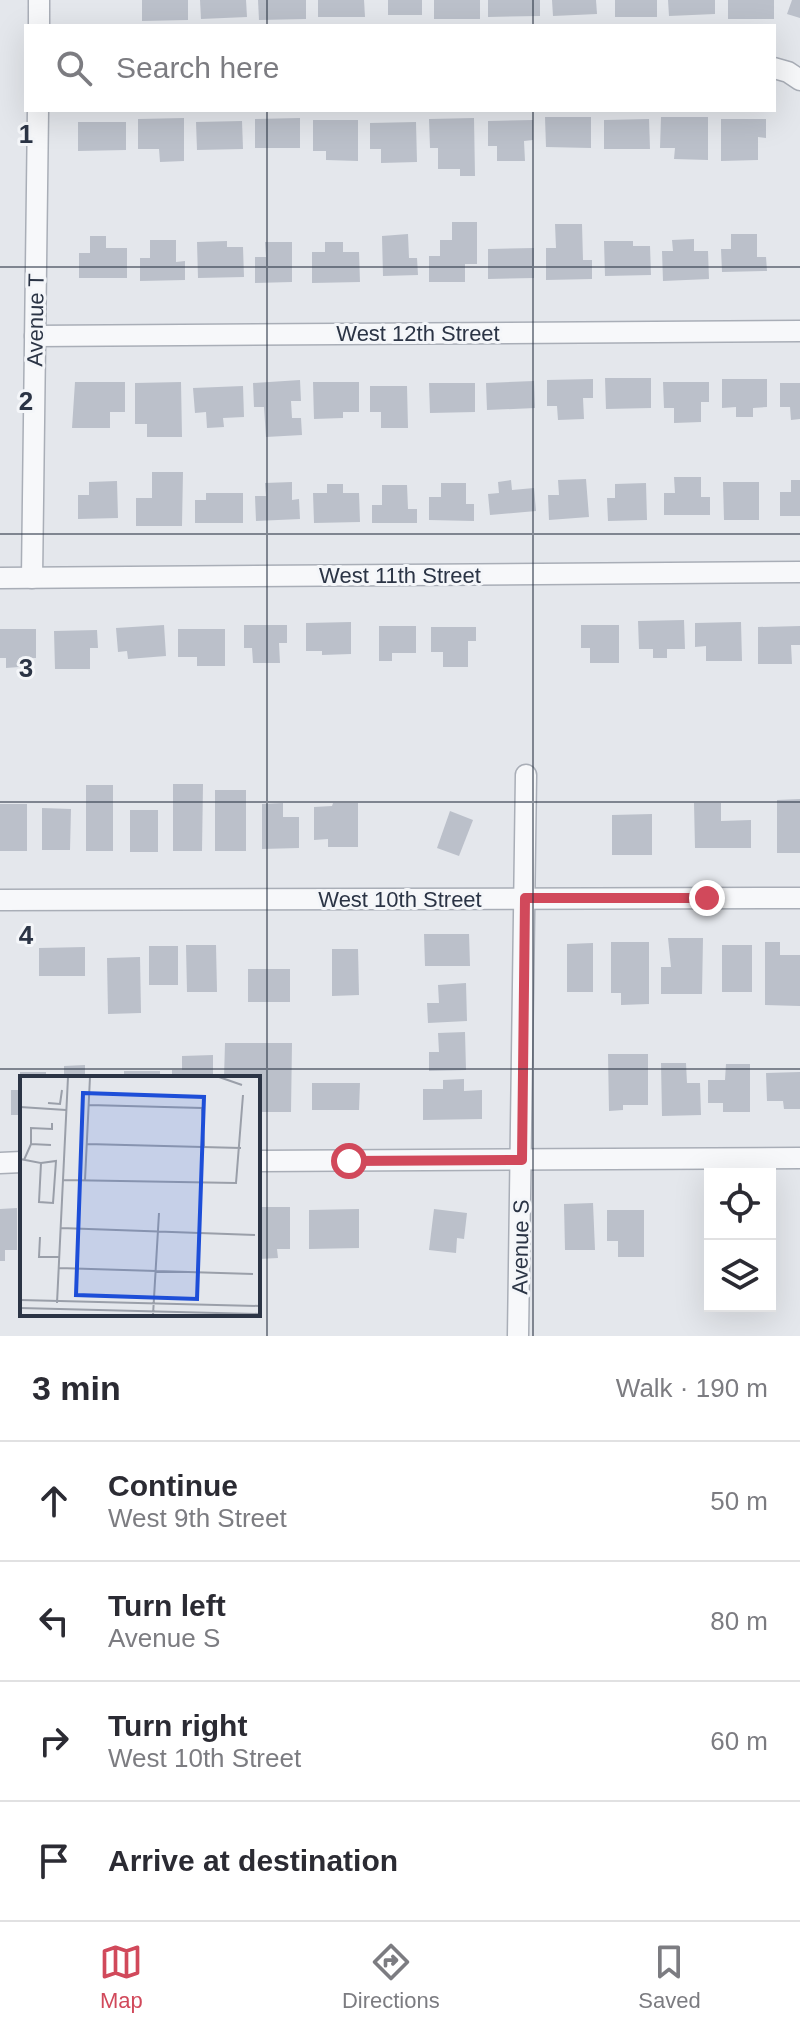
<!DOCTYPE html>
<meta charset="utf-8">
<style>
body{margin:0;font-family:Helvetica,sans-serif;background:#f7f7f7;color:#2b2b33}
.controls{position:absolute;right:24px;bottom:24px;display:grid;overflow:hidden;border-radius:0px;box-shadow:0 8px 32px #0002}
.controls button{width:72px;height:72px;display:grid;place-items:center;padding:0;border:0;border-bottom:2px solid #e1e1e2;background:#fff;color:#2b2b33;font:40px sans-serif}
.stop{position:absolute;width:24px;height:24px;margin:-18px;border:6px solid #d1495b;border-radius:50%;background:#fff}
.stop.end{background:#d1495b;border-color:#fff;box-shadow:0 2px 8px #0008}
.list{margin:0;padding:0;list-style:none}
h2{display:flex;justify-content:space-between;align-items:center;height:104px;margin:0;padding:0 32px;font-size:34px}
h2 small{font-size:26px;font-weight:400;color:#7c7c81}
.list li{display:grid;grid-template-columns:52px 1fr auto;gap:24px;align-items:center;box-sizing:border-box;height:120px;padding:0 32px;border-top:2px solid #e1e1e2}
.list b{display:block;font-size:30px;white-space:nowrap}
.list p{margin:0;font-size:26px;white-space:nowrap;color:#7c7c81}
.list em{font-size:26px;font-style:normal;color:#7c7c81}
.icon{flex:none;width:44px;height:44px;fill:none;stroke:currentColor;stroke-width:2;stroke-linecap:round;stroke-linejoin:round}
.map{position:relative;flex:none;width:800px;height:1336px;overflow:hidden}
.search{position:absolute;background:#fff;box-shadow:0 8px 32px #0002;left:24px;right:24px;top:24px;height:88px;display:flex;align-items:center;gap:20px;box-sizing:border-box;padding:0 28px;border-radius:0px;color:#7c7c81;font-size:30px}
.sheet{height:584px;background:#fff}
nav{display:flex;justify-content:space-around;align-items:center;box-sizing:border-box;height:112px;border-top:2px solid #e1e1e2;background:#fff;font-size:22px;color:#7c7c81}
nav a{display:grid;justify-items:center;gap:4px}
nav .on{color:#d1495b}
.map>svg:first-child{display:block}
.building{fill:#bbc0ca}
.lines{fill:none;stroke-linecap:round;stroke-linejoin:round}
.minor-casing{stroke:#a9aeb7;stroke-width:23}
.minor{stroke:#f7f8fa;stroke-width:20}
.route{stroke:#d1495b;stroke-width:10}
.grid{fill:none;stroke:#2b3445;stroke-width:2;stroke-opacity:0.55}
.labels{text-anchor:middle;stroke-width:6;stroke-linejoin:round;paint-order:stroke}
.street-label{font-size:22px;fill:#2b3445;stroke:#f4f6f9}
.inset-road{fill:none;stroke:#9a9fa9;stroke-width:2}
.view{fill:#1d4ed8;fill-opacity:0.15;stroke:#1d4ed8;stroke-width:4}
.inset-edge{fill:none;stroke:#2b3445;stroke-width:4}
.grid-label{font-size:26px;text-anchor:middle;font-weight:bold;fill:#2b3445;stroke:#f4f6f9;stroke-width:6;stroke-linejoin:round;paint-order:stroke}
</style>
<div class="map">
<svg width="800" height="1336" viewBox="0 0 800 1336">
<rect width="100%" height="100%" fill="#e4e7ec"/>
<!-- building -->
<g class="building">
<path d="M142 0H188V20L142 21Z"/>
<path d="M200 0H246L247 17 201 19Z"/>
<path d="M258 0H306V19L259 20Z"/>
<path d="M318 0H364L365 17H318Z"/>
<rect x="388" y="0" width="34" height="15"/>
<rect x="434" y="0" width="46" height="19"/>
<path d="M488 0H540V16L488 17Z"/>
<path d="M552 0H596L597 14 553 16Z"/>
<rect x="615" y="0" width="42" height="17"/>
<path d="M668 0H715V14L669 16Z"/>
<rect x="728" y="0" width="46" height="19"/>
<path d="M792 0H800V18L787 14Z"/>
<path d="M545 117H591V148L546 147Z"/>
<path d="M661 117H708V160L674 159 675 148H660Z"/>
<path d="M184 118V161L160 162 159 149H138V119Z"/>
<path d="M300 118V148H255V119Z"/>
<path d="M474 118 475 176H460V169H438V148H430L429 119Z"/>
<path d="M649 119 650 149H604V120Z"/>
<path d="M721 119H766V138L758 137V160L721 161Z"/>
<path d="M313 120H358V161L326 160V151H313Z"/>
<path d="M533 120V140L524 141 525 161H497V146H488V121Z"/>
<path d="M242 121 243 149 197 150 196 122Z"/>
<path d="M78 122H126V150L78 151Z"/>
<path d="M416 122 417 162 381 163V149H370V123Z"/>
<path d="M452 222H477V264H465V282H429V256H440V240H452Z"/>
<path d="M555 224H582L583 260H592V279L546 280V248H556Z"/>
<path d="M408 234 409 258H417L418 275 383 276 382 236Z"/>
<path d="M731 234H757V257H766L767 271 722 272 721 249H731Z"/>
<path d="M90 236H106V248H127V278H79V253H90Z"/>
<path d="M694 239V251H708L709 279 663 281 662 251H673L672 240Z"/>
<path d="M150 240H176V262L185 261V280L140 281V258H150Z"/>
<path d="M227 241V247H243L244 277 198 278 197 242Z"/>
<path d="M604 241H633V246H650L651 275 605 276Z"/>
<path d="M265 242H292V282L255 283V257H266Z"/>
<path d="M325 242H343V252H359L360 282 312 283V252H325Z"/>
<path d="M534 248V278L488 279V249Z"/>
<path d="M605 378H651V408L606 409Z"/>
<path d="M593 379V398H583L584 419 558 420 557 406H547V380Z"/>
<path d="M722 379H767V407L753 408V417H736V407L722 408Z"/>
<path d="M300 380 301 401H291L292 418H301L302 435 266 437 264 407H254L253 383Z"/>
<path d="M534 381 535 408 487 410 486 383Z"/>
<path d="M75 382H125V412H110V428H72Z"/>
<path d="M181 382 182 437H147V424H135V383Z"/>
<path d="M313 382H359V412H343V418L314 419Z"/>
<path d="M663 382H709V402H701V422L674 423V408H664Z"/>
<path d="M429 383H475V412L430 413Z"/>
<path d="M780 383H800V419L791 420 790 407H780Z"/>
<path d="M243 386 244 417 223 418 224 427 207 428 206 412 195 413 193 388Z"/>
<path d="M370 386H407L408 428H381V412H370Z"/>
<path d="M152 472H183L182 526H136V498H152Z"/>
<path d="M674 477H701V497H710V515H664V493H675Z"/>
<path d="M586 479 589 517 549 520 548 495H559L558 480Z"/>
<path d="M511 480 512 490 534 488 536 511 490 515 488 494 499 493 498 482Z"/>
<path d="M791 480H800V516H780V492H791Z"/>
<path d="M117 481 118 518 78 519V495H89V482Z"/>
<path d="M292 482V500L299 499 300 519 256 521 255 496H266L265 483Z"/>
<path d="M723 482H759V520H724Z"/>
<path d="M441 483H466V504H474V521L429 520V497H441Z"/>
<path d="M646 483 647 520 608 521 607 498H615V484Z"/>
<path d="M327 484H343V493H359L360 522 314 523 313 493H327Z"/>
<path d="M382 485H407L408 509H417V523H372V505H382Z"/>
<path d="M206 493H243V523H195V500H206Z"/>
<path d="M684 620 685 649H667V658H653V649H639L638 621Z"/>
<path d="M351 622V654L322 655V651H306V623Z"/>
<path d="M741 622 742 661H706V646L695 647V623Z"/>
<path d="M164 625 166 656 128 659 127 651 118 652 116 628Z"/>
<path d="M244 625H287V643H279L280 663H253L252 648H244Z"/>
<path d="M581 625H619V663H590V648H581Z"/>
<path d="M379 626H416V653H392V661H379Z"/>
<path d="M800 626V645H791L792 664H758V627Z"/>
<path d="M431 627H476V641H468V667H443V652H431Z"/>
<path d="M0 629H36V658H19V667L6 668V658H0Z"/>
<path d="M178 629H225V666H197V657H178Z"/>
<path d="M97 630 98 648H90V669H55L54 631Z"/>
<path d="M173 784H203L202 851H173Z"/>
<rect x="86" y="785" width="27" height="66"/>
<rect x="215" y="790" width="31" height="61"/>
<path d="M800 799V853H777V800Z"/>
<path d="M283 803V817H299V848L262 849V804Z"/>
<path d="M333 803H358V847H328V839L314 840V807L332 806Z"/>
<path d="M694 803H721V821L751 820V848H695Z"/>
<rect x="0" y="804" width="27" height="47"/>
<path d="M42 808 71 809 70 850H42Z"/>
<rect x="130" y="810" width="28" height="42"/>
<path d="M450 811 473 820 459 856 437 848Z"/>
<path d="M652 814V855H612V815Z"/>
<path d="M424 934H469L470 966H425Z"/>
<path d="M668 938H703L702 994H661V967H671Z"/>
<path d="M611 942H649V1004L621 1005V993H611Z"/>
<path d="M765 942H780V955H800V1006L765 1005Z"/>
<path d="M593 943V992H567V944Z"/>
<path d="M186 945H216L217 992H187Z"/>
<rect x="722" y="945" width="30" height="47"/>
<rect x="149" y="946" width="29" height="39"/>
<path d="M85 947V976H39V948Z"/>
<path d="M332 949H358L359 995 332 996Z"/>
<path d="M140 957 141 1013 108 1014 107 958Z"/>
<rect x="248" y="969" width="42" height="33"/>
<path d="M466 983 467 1021 428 1023 427 1003H439L438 985Z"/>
<path d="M465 1032 466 1070 429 1071V1052H439L438 1033Z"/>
<path d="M225 1043H292L291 1112H258V1078H224Z"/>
<path d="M608 1054H648V1105H623V1110L609 1111Z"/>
<path d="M213 1055V1078H172V1070H182V1056Z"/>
<path d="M661 1063H686L687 1083H700L701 1115 662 1116Z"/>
<path d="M726 1064H750V1112H723V1103H708V1080H725Z"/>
<path d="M85 1065V1078H64V1066Z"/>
<rect x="124" y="1071" width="36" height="7"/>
<rect x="20" y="1072" width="26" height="6"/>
<path d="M800 1072V1109H784L783 1101H767L766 1073Z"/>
<path d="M464 1079V1091L482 1090V1119L423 1120V1089H443V1080Z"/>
<path d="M312 1083H360L359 1110H312Z"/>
<rect x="11" y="1090" width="11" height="25"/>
<path d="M593 1203 595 1250H565L564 1204Z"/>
<path d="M258 1207H290V1249H277L278 1258 259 1259Z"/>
<path d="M17 1208V1250H5V1261H0V1209Z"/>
<path d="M359 1209V1248L309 1249V1210Z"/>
<path d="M434 1209 467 1213 464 1239 457 1238 456 1253 429 1250Z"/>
<path d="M607 1210H644V1257H618V1241H607Z"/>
</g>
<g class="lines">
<!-- minor casing -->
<g class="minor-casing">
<g id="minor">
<path d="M39 26V0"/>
<path d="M774 68 788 72 800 80"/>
<path d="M35 336 800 331"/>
<path d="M0 578 800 572"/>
<path d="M32 578 38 110"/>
<path d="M0 900 800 898"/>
<path d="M258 1161 800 1158"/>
<path d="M0 1163 22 1162"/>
<path d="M518 1336 526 775"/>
</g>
</g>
<!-- minor -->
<use href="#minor" class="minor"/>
</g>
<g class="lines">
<!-- route -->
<path class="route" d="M349 1161 522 1160 525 898H707"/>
</g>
<!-- grid -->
<path class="grid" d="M267 0V26M533 0V26M267 110V1336M533 110V1336M0 267H800M0 534H800M0 802H800M0 1069H800"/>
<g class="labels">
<!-- street labels -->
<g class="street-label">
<text transform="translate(35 320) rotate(-89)" y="8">Avenue T</text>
<text x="418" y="341">West 12th Street</text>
<text x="400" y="583">West 11th Street</text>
<text x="400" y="907">West 10th Street</text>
<text transform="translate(520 1247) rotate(-89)" y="8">Avenue S</text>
</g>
</g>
<!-- overview -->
<g transform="translate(20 1076)">
<rect width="240" height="240" fill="#e4e7ec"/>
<path class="inset-road" d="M199 1 222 9M28 27 40 28 42 14M69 29 182 32 184 71M0 31 46 34M11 68V52L32 53V47M67 68 221 72M0 83 21 87 19 126 33 127 36 85 21 87M4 84 11 68 31 69M43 104 216 107 223 19M65 104 70 1M41 152 235 159M20 161 19 181H39M39 192 233 198M0 224 240 230M37 227 48 1M0 232 240 238M133 239 139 137"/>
<path class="view" d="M63 17 184 21 177 223 56 219Z"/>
<rect width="240" height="240" class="inset-edge"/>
</g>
<g class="grid-label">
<text x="26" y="143">1</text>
<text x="26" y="410">2</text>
<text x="26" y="677">3</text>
<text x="26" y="944">4</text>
</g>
</svg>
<div class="controls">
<button><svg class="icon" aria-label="locate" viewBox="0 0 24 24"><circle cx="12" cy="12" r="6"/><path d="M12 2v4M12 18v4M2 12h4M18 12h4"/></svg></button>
<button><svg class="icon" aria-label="layers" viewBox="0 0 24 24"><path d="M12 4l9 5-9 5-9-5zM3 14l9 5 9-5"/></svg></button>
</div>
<div class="stop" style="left:349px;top:1161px"></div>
<div class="stop end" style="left:707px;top:898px"></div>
<div class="search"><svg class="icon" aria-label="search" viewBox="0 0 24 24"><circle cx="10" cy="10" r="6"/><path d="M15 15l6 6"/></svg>Search here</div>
</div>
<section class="sheet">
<h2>3 min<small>Walk · 190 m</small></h2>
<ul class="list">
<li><svg class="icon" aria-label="ahead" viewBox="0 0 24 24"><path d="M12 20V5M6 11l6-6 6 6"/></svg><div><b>Continue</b><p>West 9th Street</p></div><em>50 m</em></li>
<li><svg class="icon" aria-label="left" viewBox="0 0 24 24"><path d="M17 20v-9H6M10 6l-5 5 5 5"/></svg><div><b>Turn left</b><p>Avenue S</p></div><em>80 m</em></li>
<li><svg class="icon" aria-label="right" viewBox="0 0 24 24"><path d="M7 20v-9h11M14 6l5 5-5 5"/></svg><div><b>Turn right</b><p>West 10th Street</p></div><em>60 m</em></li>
<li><svg class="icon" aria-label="arrive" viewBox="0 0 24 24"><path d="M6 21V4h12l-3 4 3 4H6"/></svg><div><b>Arrive at destination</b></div></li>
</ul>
</section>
<nav>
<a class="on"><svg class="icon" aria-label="map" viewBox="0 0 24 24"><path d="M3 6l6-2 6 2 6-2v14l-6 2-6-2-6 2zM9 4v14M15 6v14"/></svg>Map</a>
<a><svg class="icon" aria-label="directions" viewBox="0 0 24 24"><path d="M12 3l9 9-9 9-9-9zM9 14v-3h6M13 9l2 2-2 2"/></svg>Directions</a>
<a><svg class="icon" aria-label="saved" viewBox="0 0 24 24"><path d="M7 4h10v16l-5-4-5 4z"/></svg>Saved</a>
</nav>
